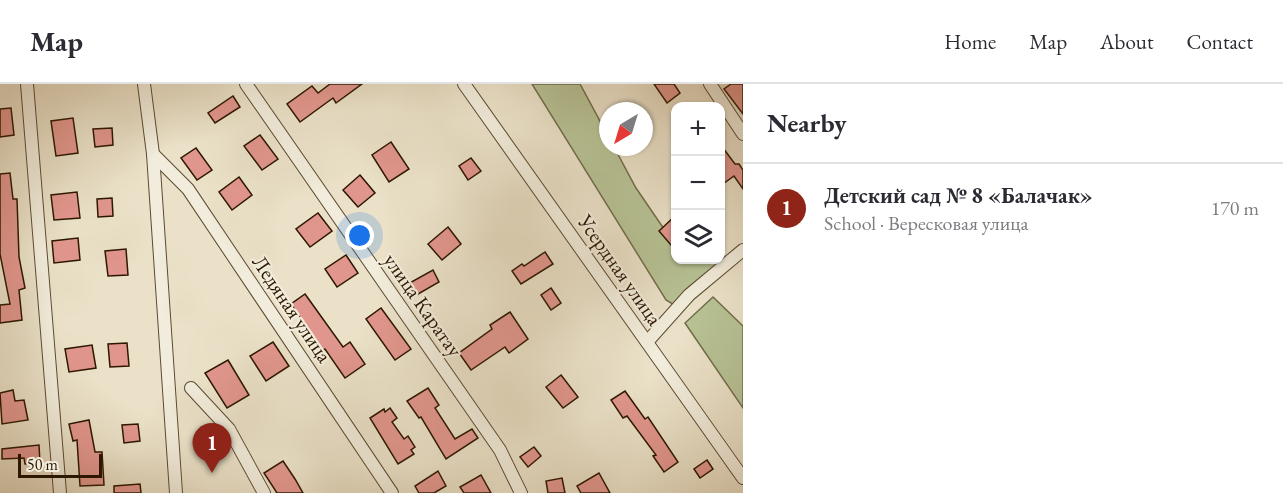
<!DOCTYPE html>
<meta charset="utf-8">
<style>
body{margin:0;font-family:"EB Garamond",serif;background:#f2f2f3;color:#2b2b33}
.controls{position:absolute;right:18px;top:18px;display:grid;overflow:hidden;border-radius:12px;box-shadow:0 2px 4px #0004}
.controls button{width:54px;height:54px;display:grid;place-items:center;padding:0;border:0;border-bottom:2px solid #e1e1e2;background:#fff;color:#2b2b33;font:30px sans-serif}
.compass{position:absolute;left:599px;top:18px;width:54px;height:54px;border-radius:50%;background:#fff;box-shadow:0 2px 4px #0004;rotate:218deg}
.scale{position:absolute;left:18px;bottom:15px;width:84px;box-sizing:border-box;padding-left:6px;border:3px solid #2d1700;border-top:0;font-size:16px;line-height:21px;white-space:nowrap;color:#2d1700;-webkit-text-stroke:4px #f1ecdb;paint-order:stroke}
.you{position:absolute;left:360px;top:152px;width:21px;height:21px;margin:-15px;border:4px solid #fff;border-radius:50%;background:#1a73e8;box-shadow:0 0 0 9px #1a73e833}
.badge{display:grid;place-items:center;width:39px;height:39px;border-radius:50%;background:#8f2418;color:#fff;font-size:20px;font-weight:700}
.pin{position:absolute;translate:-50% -50px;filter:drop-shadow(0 2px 3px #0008)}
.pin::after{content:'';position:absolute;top:32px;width:21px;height:18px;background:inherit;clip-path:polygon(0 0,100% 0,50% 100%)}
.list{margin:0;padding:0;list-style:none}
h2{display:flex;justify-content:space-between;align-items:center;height:78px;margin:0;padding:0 24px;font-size:26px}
h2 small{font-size:20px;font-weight:400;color:#7c7c81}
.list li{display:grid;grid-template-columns:39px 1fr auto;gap:18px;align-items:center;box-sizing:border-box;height:90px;padding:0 24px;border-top:2px solid #e1e1e2}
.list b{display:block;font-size:22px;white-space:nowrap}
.list p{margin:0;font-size:20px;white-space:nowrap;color:#7c7c81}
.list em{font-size:20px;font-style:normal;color:#7c7c81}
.icon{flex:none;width:33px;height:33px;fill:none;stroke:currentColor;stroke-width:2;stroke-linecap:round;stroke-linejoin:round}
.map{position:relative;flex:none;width:743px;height:409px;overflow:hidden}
header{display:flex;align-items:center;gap:36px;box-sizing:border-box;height:84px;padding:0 30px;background:#fff;border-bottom:2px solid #e1e1e2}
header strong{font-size:28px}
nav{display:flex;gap:33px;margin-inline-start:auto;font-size:21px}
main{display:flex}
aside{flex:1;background:#fff}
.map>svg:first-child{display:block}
.green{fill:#b7c295;stroke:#726c4a;stroke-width:1.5}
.building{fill:#e1968d;stroke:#2d1700;stroke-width:1.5}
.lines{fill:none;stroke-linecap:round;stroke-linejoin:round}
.street-casing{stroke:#5c4a32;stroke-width:14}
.street{stroke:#f1ecdb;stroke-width:12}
.labels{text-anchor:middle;stroke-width:4.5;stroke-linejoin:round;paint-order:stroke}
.street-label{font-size:21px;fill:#2d1700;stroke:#f1ecdb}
</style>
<header>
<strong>Map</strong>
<nav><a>Home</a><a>Map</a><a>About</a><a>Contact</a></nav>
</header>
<main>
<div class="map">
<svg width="743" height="409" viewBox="0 0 743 409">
<rect width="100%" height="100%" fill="#eae1c8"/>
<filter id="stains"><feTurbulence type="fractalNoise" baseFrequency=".00333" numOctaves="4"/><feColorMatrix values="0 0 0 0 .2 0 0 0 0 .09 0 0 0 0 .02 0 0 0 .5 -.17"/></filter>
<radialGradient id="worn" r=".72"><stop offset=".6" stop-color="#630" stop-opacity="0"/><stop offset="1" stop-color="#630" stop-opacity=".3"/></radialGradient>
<!-- green -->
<g class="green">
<path d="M532 0H580L608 52V63H614L636 104 675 161 676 176H720L721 163 724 173 681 225 666 216Z"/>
<path d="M713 213 743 242V324L685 239Z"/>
</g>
<!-- building -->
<g class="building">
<path d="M330 0H362L336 19 333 14 300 38 287 20 312 2 318 9Z"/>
<path d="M654 0H674L680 9 667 19Z"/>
<path d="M731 0H743V30L724 5Z"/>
<path d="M233 12 240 23 215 39 208 29Z"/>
<path d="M11 24 14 51 0 53V25Z"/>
<path d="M73 34 78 69 56 72 51 37Z"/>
<path d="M112 44 113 61 95 63 93 45Z"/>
<path d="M260 51 278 75 262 86 244 62Z"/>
<path d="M391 58 409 85 389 98 372 71Z"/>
<path d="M720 60 735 80H739L743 86V105L734 92 720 102Z"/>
<path d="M196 64 212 86 197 96 181 74Z"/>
<path d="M471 74 481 87 468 96 459 82Z"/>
<path d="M10 89 13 115H17L19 173 25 204 19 206 22 236 0 239V221L10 220 0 170V90Z"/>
<path d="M360 91 375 109 358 123 343 106Z"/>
<path d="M239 93 252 111 232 126 219 108Z"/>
<path d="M77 108 80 134 54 136 51 111Z"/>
<path d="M112 114 113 132 98 133 97 115Z"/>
<path d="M318 129 332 147 310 163 296 145Z"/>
<path d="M675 132V157L671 161 659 147Z"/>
<path d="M448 143 461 160 442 176 428 160Z"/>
<path d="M78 154 80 176 54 179 52 157Z"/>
<path d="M126 165 128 191 108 192 105 167Z"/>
<path d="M545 168 553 180 521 200 512 187 522 180 524 182Z"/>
<path d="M346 171 358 189 337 203 325 185Z"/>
<path d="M433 186 439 198 413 213 406 201Z"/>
<path d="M551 204 561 219 551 226 541 211Z"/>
<path d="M305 210 343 263 350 258 365 280 345 294 325 265 319 270 305 250 309 247 291 220Z"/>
<path d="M381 224 411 265 395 276 366 235Z"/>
<path d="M510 228 528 255 509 269 505 263 471 286 459 269 492 245 490 241Z"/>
<path d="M273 258 289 282 266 297 250 272Z"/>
<path d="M127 259 129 282 110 283 108 260Z"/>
<path d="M92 261 96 284 69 288 65 265Z"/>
<path d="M228 276 249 311 227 324 205 289Z"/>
<path d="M561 291 578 313 563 324 546 303Z"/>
<path d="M428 304 439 321 435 324 455 355 472 345 478 354 446 375 421 333 419 334 407 317Z"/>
<path d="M13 306 15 317 24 316 28 336 2 340 0 309Z"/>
<path d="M625 307 645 335 648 333 678 378 664 388 653 372 656 371 627 332 623 334 611 316Z"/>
<path d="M390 324 397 334 392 338 404 355 408 352 415 363 411 366 414 370 398 380 370 334 384 325 385 328Z"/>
<path d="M89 336 95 368H102L104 401 80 402 77 356 73 357 69 340Z"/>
<path d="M138 340 140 357 124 359 122 341Z"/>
<path d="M39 361 40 379 25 380 24 374 2 375V365Z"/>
<path d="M534 363 541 372 528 383 520 373Z"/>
<path d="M707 376 713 385 700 394 694 385Z"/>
<path d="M283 377 295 395 303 409H277L264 389Z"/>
<path d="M438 387 446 402 434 409H419L415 402Z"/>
<path d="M599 389 610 409H581L577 402Z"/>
<path d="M481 391 491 409H464L460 403Z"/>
<path d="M562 394 565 409H548L546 397Z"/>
<path d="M140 400 141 409H114V402Z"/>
</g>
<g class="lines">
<!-- street casing -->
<g class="street-casing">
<g id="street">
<path d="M27 0 60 409"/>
<path d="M144 0 153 70 176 409"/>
<path d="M246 0 500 366 521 409"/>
<path d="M464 0 743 394"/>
<path d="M710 0 743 50"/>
<path d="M153 70 188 105 392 409"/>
<path d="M647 258 689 211 743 166"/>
<path d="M191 304 229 345 264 409"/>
</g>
</g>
<!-- street -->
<use href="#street" class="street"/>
</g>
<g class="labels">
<!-- street labels -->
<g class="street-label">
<text transform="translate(620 186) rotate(55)" y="7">Усердная улица</text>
<text transform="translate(423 221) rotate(55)" y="7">улица Каратау</text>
<text transform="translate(292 225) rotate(56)" y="7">Ледяная улица</text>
</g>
</g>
<rect width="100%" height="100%" filter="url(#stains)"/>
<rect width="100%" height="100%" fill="url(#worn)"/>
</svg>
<div class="controls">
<button>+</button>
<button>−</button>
<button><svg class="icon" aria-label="layers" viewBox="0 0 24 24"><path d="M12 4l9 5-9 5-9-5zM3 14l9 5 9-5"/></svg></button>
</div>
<svg class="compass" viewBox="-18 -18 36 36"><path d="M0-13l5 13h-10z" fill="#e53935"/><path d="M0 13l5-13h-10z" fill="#7c7c81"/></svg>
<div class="scale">50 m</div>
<div class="you"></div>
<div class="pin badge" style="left:212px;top:389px">1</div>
</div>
<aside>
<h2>Nearby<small></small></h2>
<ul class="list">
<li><span class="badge">1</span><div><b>Детский сад № 8 «Балачак»</b><p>School · Вересковая улица</p></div><em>170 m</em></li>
</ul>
</aside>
</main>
